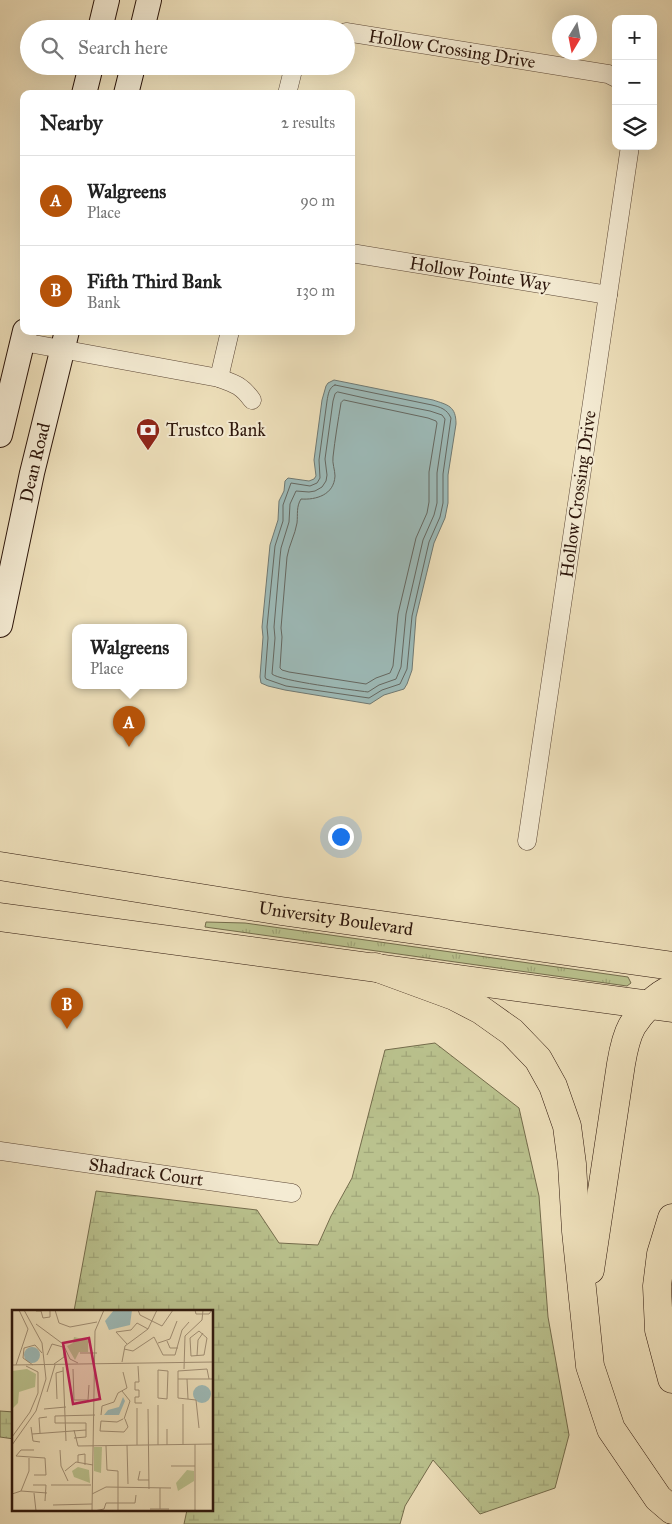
<!DOCTYPE html>
<meta charset="utf-8">
<style>
body{margin:0;font-family:"IM FELL Great Primer",serif;background:#f6f6f6;color:#222}
.controls{position:absolute;right:15px;top:15px;display:grid;overflow:hidden;border-radius:10px;box-shadow:0 5px 20px #0002}
.controls button{width:45px;height:45px;display:grid;place-items:center;padding:0;border:0;border-bottom:1px solid #e0e0e0;background:#fff;color:#222;font:25px sans-serif}
.compass{position:absolute;left:552px;top:15px;width:45px;height:45px;border-radius:50%;background:#fff;box-shadow:0 5px 20px #0002;rotate:190deg}
.you{position:absolute;left:340px;top:836px;width:18px;height:18px;margin:-12px;border:4px solid #fff;border-radius:50%;background:#1a73e8;box-shadow:0 0 0 8px #1a73e833}
.badge{display:grid;place-items:center;width:32px;height:32px;border-radius:50%;background:#b45309;color:#fff;font-size:16px;font-weight:700}
.pin{position:absolute;translate:-50% -41px;filter:drop-shadow(0 1px 2px #0008)}
.pin::after{content:'';position:absolute;top:26px;width:18px;height:15px;background:inherit;clip-path:polygon(0 0,100% 0,50% 100%)}
.popup{position:absolute;left:72px;top:624px;width:115px;height:65px;box-sizing:border-box;display:grid;place-content:center;border-radius:10px;background:#fff;filter:drop-shadow(0 1px 4px #0005);font-size:16px;white-space:nowrap;color:#767676}
.popup b{font-size:19px;color:#222}
.popup::after{content:'';position:absolute;left:50%;top:100%;margin-left:-10px;border:10px solid transparent;border-top-color:#fff}
.list{margin:0;padding:0;list-style:none}
h2{display:flex;justify-content:space-between;align-items:center;height:65px;margin:0;padding:0 20px;font-size:21px}
h2 small{font-size:16px;font-weight:400;color:#767676}
.list li{display:grid;grid-template-columns:32px 1fr auto;gap:15px;align-items:center;box-sizing:border-box;height:90px;padding:0 20px;border-top:1px solid #e0e0e0}
.list b{display:block;font-size:19px;white-space:nowrap}
.list p{margin:0;font-size:16px;white-space:nowrap;color:#767676}
.list em{font-size:16px;font-style:normal;color:#767676}
.icon{flex:none;width:28px;height:28px;fill:none;stroke:currentColor;stroke-width:2;stroke-linecap:round;stroke-linejoin:round}
.map{position:relative;flex:none;width:672px;height:1524px;overflow:hidden}
.search{position:absolute;background:#fff;box-shadow:0 5px 20px #0002;left:20px;top:20px;width:335px;height:55px;display:flex;align-items:center;gap:12px;box-sizing:border-box;padding:0 18px;border-radius:28px;color:#767676;font-size:19px}
.panel{position:absolute;background:#fff;box-shadow:0 5px 20px #0002;left:20px;top:90px;width:335px;height:245px;border-radius:10px}
.map>svg:first-child{display:block}
.grass{fill:url(#grass-tufts);stroke:#746c4c}
.wetland{fill:url(#wetland-marsh);stroke:#746c4c}
.water{fill:#9dbbb9;stroke:#707973}
.lines{fill:none;stroke-linecap:round;stroke-linejoin:round}
.shore{stroke:#656862;stroke-width:1}
.minor-casing{stroke:#5d4837;stroke-width:19}
.secondary-casing{stroke:#2d160b;stroke-width:26}
.primary-casing{stroke:#2d160b;stroke-width:29}
.motorway-casing{stroke:#2d160b;stroke-width:29}
.minor{stroke:#f4ebd3;stroke-width:18}
.secondary{stroke:#f4ebd3;stroke-width:24}
.primary{stroke:#eee0bb;stroke-width:28}
.motorway{stroke:#eee0bb;stroke-width:28}
.labels{text-anchor:middle;stroke-width:4;stroke-linejoin:round;paint-order:stroke}
.street-label{font-size:18px;fill:#2d160b;stroke:#f4ebd3}
.poi-label{font-size:18px;fill:#2d160b;stroke:#f4ebd3;text-anchor:start}
.inset-road{fill:none;stroke:#a18f75;stroke-width:1}
.view{fill:#c2185b;fill-opacity:0.15;stroke:#c2185b;stroke-width:2.5}
.inset-edge{fill:none;stroke:#2d160b;stroke-width:2.5}
</style>
<div class="map">
<svg width="672" height="1524" viewBox="0 0 672 1524">
<defs>
<pattern id="grass-tufts" width="24" height="20" patternUnits="userSpaceOnUse" patternTransform="scale(1.25)"><rect width="24" height="20" fill="#bac28e"/><path d="M3 7l-1-3M5 7V3M7 7l1-3M15 17l-1-3M17 17v-4M19 17l1-3" fill="none" stroke="#a0a679"/></pattern>
<pattern id="wetland-marsh" width="20" height="14" patternUnits="userSpaceOnUse" patternTransform="scale(1.25)"><rect width="20" height="14" fill="#bac28e"/><path d="M1 5h8M5 5V1M11 12h8M15 12V8" fill="none" stroke="#a0a679"/></pattern>
</defs>
<rect width="100%" height="100%" fill="#eee0bb"/>
<filter id="stains"><feTurbulence type="fractalNoise" baseFrequency=".004" numOctaves="4"/><feColorMatrix values="0 0 0 0 .2 0 0 0 0 .09 0 0 0 0 .02 0 0 0 .5 -.17"/></filter>
<radialGradient id="worn" r=".72"><stop offset=".6" stop-color="#630" stop-opacity="0"/><stop offset="1" stop-color="#630" stop-opacity=".3"/></radialGradient>
<!-- grass -->
<path class="grass" d="M206 922 245 923 628 977 631 983 627 986 205 927Z"/>
<!-- wetland -->
<g class="wetland">
<path d="M435 1043 519 1108 539 1196 548 1317 569 1435 555 1488 480 1514 433 1460 405 1506 400 1524H184L187 1510H212V1312L74 1311 96 1191 257 1210 279 1243 318 1245 331 1216 352 1178 385 1050Z"/>
<path d="M0 1411 14 1412V1439L0 1437Z"/>
</g>
<!-- water -->
<path class="water" d="M334 380 433 400C448 405 456 406 456 424L448 475V503L445 518 434 543 416 617 412 670 407 684 404 689 384 695 370 704 285 690 268 686 261 683 260 677 263 637 262 627 270 545 278 520 279 501 284 491 285 481 288 478 309 481 314 479 316 476 314 460 322 400 326 386 328 383Z"/>
<g class="lines">
<!-- shore -->
<g class="shore">
<path d="M335 385 432 405C440 407 447 409 451 418L443 474V503L440 517 429 542 412 616 407 669 400 684 382 690 369 698 286 686 266 679 265 677 268 638 267 627 274 556 275 546 283 521V505L291 483 310 486 317 483 320 478 319 460 327 401C328 395 329 387 335 385Z"/>
<path d="M338 392 369 399 430 411 442 415 445 419 437 473V503L434 515 423 540 406 614 401 667 396 679 379 685 368 692C353 690 280 681 272 674L275 638 274 627 280 557 281 548 289 522 290 504 296 491 309 492 315 491 322 487 326 481 327 475 325 459 333 401 335 394Z"/>
<path d="M344 400 428 418 436 421 437 423 429 472V502L427 513 416 538 398 614 393 666 390 673 376 678 366 684 289 672 282 670 280 668 282 637 281 628 287 557C289 545 295 535 297 523 298 514 296 507 301 499 316 500 334 495 335 476 335 470 332 463 333 457 335 439 338 421 341 403Z"/>
</g>
<!-- minor casing -->
<g class="minor-casing">
<g id="minor">
<path d="M346 32 608 74 616 78"/>
<path d="M287 94 294 66"/>
<path d="M351 253 608 295"/>
<path d="M23 342 219 378C236 384 242 386 252 400"/>
<path d="M219 378 230 331"/>
<path d="M527 841 630 146"/>
<path d="M0 1151 292 1193"/>
</g>
</g>
<!-- secondary casing -->
<g class="secondary-casing">
<g id="secondary">
<path d="M100 29 107 0"/>
<path d="M142 29 149 0"/>
<path d="M84 94 91 66"/>
<path d="M126 94 133 66"/>
<path d="M0 435 25 331"/>
<path id="s1" d="M0 625 32 473 67 331"/>
</g>
</g>
<!-- primary casing -->
<g class="primary-casing">
<g id="primary">
<path id="s2" d="M0 866 281 911 672 966"/>
<path d="M0 917 672 1008"/>
</g>
</g>
<!-- motorway casing -->
<g class="motorway-casing">
<g id="motorway">
<path d="M375 967 454 996 481 1010 512 1032 538 1059 553 1086 567 1126 572 1164 576 1231 590 1366 611 1429 658 1498 672 1510"/>
<path d="M672 1218 661 1254 657 1286 659 1330 672 1379"/>
<path d="M590 1270 621 1064C623 1052 626 1037 632 1026 641 1012 656 995 672 989"/>
</g>
</g>
<!-- minor -->
<use href="#minor" class="minor"/>
<!-- secondary -->
<use href="#secondary" class="secondary"/>
<!-- primary -->
<use href="#primary" class="primary"/>
<!-- motorway -->
<use href="#motorway" class="motorway"/>
</g>
<!-- icons -->
<defs>
<g id="bank-pin" transform="scale(1.25)"><path d="M0 17L-7.5 6A9.5 9.5 0 1 1 7.5 6Z" fill="#8f2418" stroke="#f4ebd3"/><path d="M-6-4H6V4H-6ZM0-2.3a2.3 2.3 0 1 0 0 4.6a2.3 2.3 0 1 0 0-4.6Z" fill="#fff"/></g>
</defs>
<g fill-rule="evenodd">
<use href="#bank-pin" x="148" y="430"/>
</g>
<g class="labels">
<!-- street labels -->
<g class="street-label">
<text transform="translate(452 49) rotate(9)" y="6">Hollow Crossing Drive</text>
<text transform="translate(480 274) rotate(9)" y="6">Hollow Pointe Way</text>
<text dy="6" stroke="none"><textPath href="#s1" startOffset="166">Dean Road</textPath></text>
<text transform="translate(578 494) rotate(-82)" y="6">Hollow Crossing Drive</text>
<text dy="6" stroke="none"><textPath href="#s2" startOffset="340">University Boulevard</textPath></text>
<text transform="translate(146 1172) rotate(8)" y="6">Shadrack Court</text>
</g>
<!-- poi labels -->
<g class="poi-label">
<text x="166" y="436">Trustco Bank</text>
</g>
</g>
<!-- overview -->
<g transform="translate(12 1310)">
<rect width="201" height="201" fill="#eee0bb"/>
<path d="M82 137H90L89 163 82 161Z" fill="#bac28e"/>
<path d="M62 27 79 31 76 33V42H67L63 50 55 36 61 33ZM15 59 24 64 23 77 7 82 6 93 0 99V61ZM66 157 77 160 78 173 62 167 60 161ZM175 160 182 161V171L166 181 164 173Z" fill="#bac28e"/>
<path d="M102 0H120L118 15 97 20 93 11ZM12 45a8 8 0 1 1 16 0a8 8 0 1 1-16 0ZM181 84a9 9 0 1 1 18 0a9 9 0 1 1-18 0ZM111 87 113 91 107 105H92L96 100 107 97Z" fill="#9dbbb9"/>
<path class="inset-road" d="M43 0 47 13 58 17 85 12M126 0 128 5 150 16 161 0M183 0 184 4H197L200 0M24 1H29L31 8 38 7V0M24 14 51 34 58 49 66 53M187 21 195 28 192 45 179 46 178 28ZM155 31 158 38H166M146 33 158 29 165 11M115 34 104 22 119 20 125 13 136 19M112 39 121 41 142 27 151 45H163L170 20 177 12M68 43H85M35 45 40 34 51 37 52 47 42 54M185 46 186 30 191 23M110 52 113 36 136 19 145 0M0 55 202 52M4 55 16 19 7 0M21 55 11 48 12 38 23 35 30 43M126 56 127 72H123V80H127V87H123V93H130M51 57 54 131M61 59 62 90H76L77 75M172 59 173 26 190 10 191 0M146 60 156 61 155 89 146 88ZM166 69H202M175 69 176 89M110 81 118 91 112 109M35 82 43 55M45 89 44 63 51 61M146 95V135M125 98V135M32 99 54 97M136 99 137 179M89 105 90 96 102 92 106 83 115 78 111 62M111 109 105 112 89 111 88 121 112 122 116 117 113 109M19 117 21 131 28 132M187 118 184 90 166 88V61L195 59 197 69M155 119V135M62 120 66 136 202 134M28 123 27 108 35 107M20 124 74 120M0 127 18 102 26 83V62L14 56M62 128 74 127V113H43V106L83 105M0 135 24 101 34 69 30 33 12 0M115 135 116 174M171 135V94M94 136 95 160 106 161V201M22 140H9L4 146 33 148 34 165H22M48 140 49 156 56 171M66 152V145L73 144V155M159 156H183M53 161 64 152 81 155M128 161 126 170H137M21 175H34L33 191M39 175H79M148 178V199M9 181 35 183M22 183 24 201M0 184 9 181 17 161V148M80 184 94 177 159 178M41 195 80 194M138 199H157M80 201 83 21 92 0M82 201 92 199 94 193H123L124 185M183 201V134"/>
<path class="view" d="M77 28 88 89 61 94 51 33Z"/>
<rect width="201" height="201" class="inset-edge"/>
</g>
<rect width="100%" height="100%" filter="url(#stains)"/>
<rect width="100%" height="100%" fill="url(#worn)"/>
</svg>
<div class="controls">
<button>+</button>
<button>−</button>
<button><svg class="icon" aria-label="layers" viewBox="0 0 24 24"><path d="M12 4l9 5-9 5-9-5zM3 14l9 5 9-5"/></svg></button>
</div>
<svg class="compass" viewBox="-18 -18 36 36"><path d="M0-13l5 13h-10z" fill="#e53935"/><path d="M0 13l5-13h-10z" fill="#767676"/></svg>
<div class="you"></div>
<div class="pin badge" style="left:129px;top:747px">A</div>
<div class="popup"><b>Walgreens</b>Place</div>
<div class="pin badge" style="left:67px;top:1029px">B</div>
<div class="search"><svg class="icon" aria-label="search" viewBox="0 0 24 24"><circle cx="10" cy="10" r="6"/><path d="M15 15l6 6"/></svg>Search here</div>
<section class="panel">
<h2>Nearby<small>2 results</small></h2>
<ul class="list">
<li><span class="badge">A</span><div><b>Walgreens</b><p>Place</p></div><em>90 m</em></li>
<li><span class="badge">B</span><div><b>Fifth Third Bank</b><p>Bank</p></div><em>130 m</em></li>
</ul>
</section>
</div>
